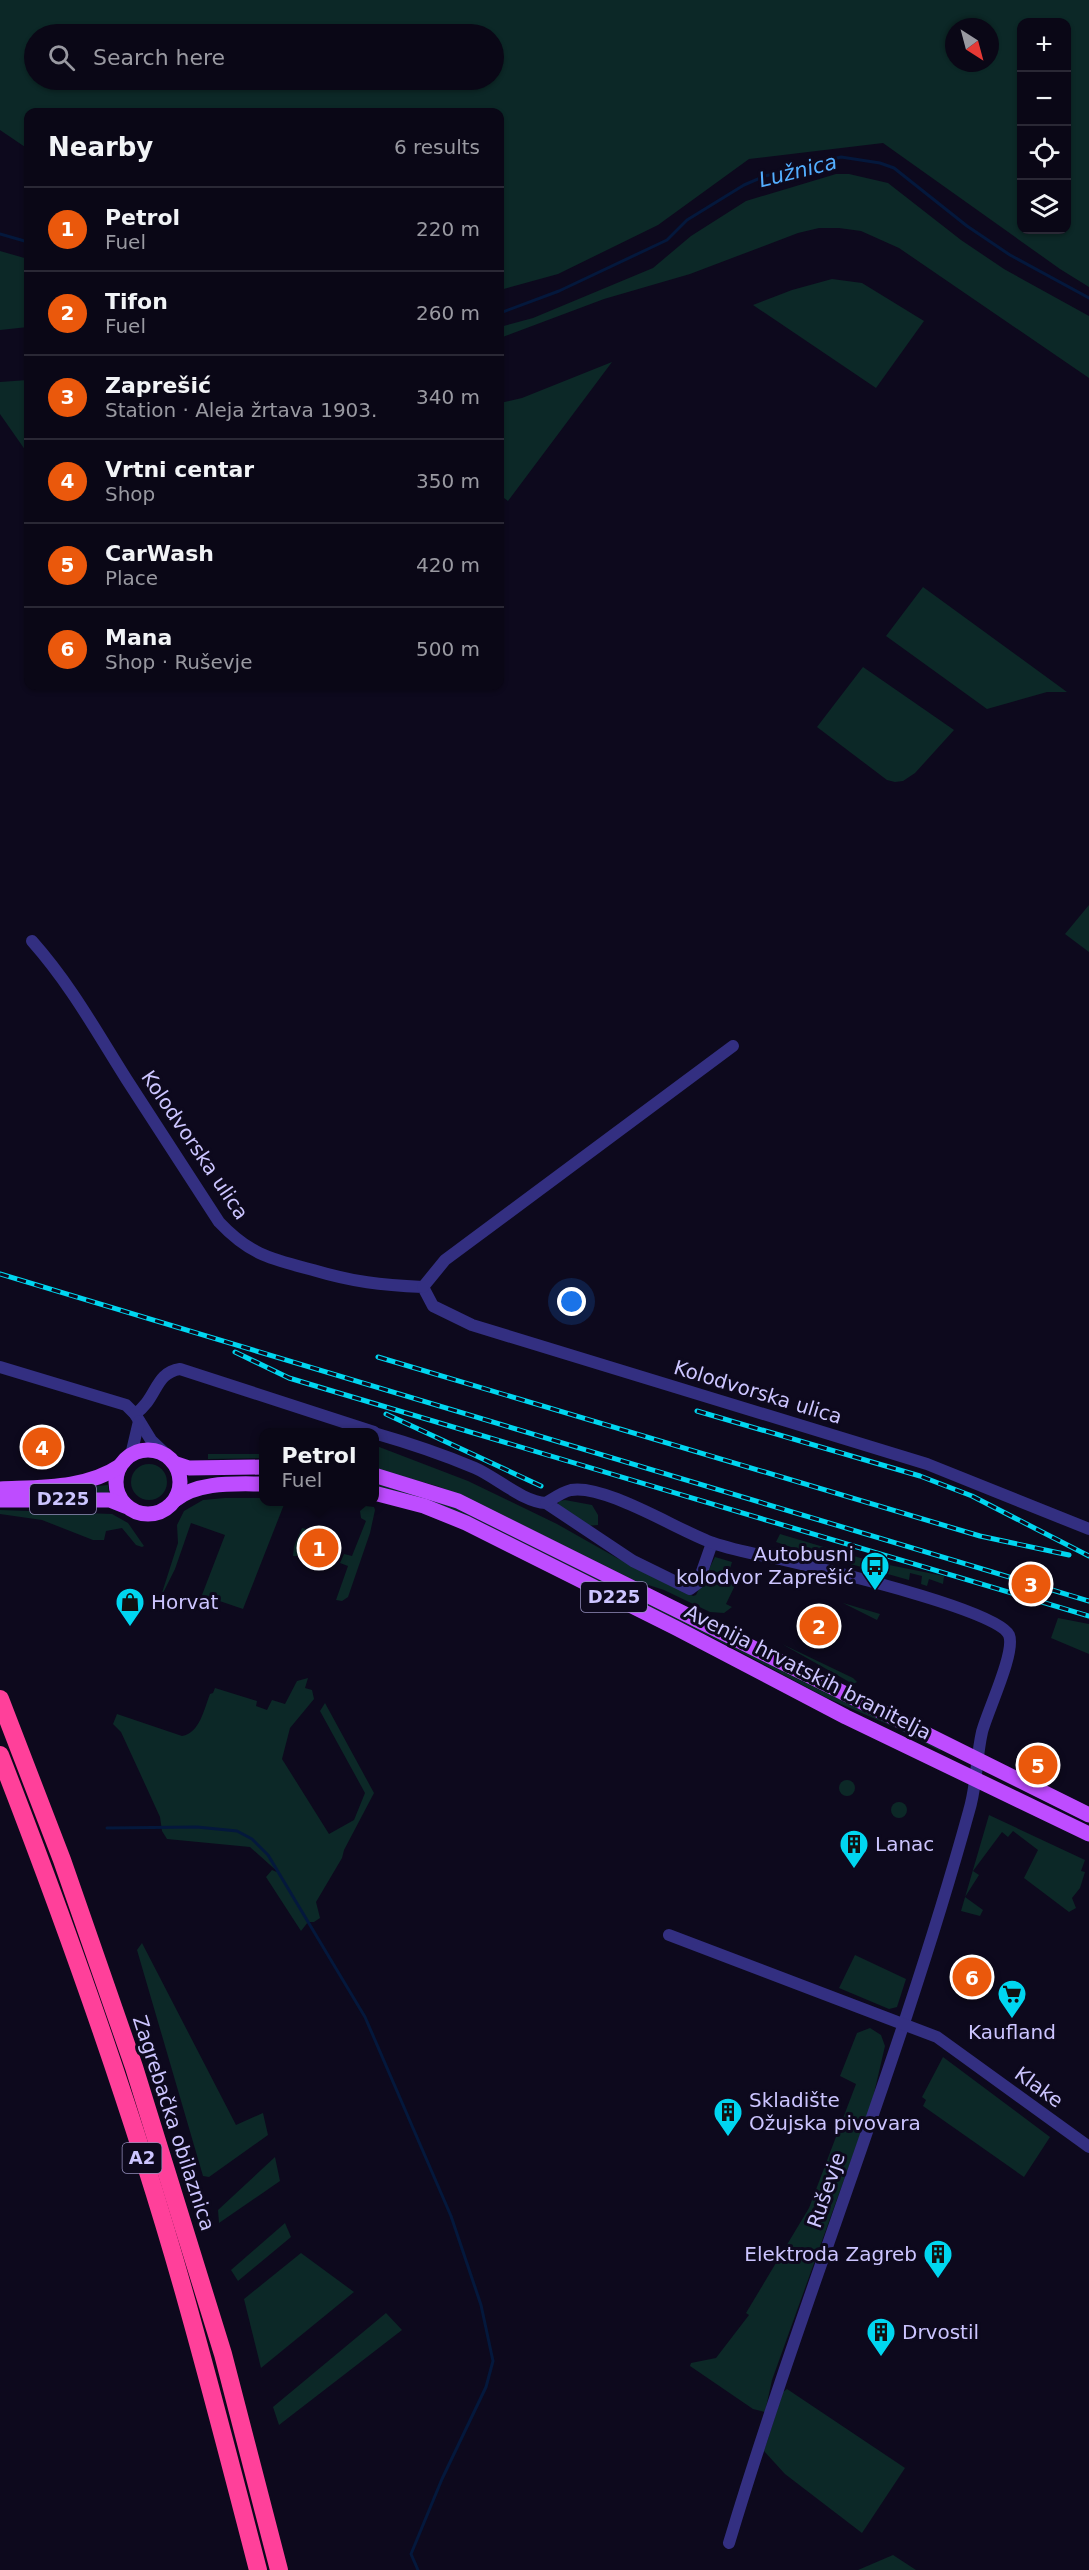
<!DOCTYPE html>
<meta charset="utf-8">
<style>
body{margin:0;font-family:"DejaVu Sans",sans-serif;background:#181523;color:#f1f3f6}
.controls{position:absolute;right:18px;top:18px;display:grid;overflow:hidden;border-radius:12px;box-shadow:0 2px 4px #0004}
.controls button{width:54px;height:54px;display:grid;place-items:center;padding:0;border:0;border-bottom:2px solid #2a2835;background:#0a0716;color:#f1f3f6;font:30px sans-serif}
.compass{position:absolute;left:945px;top:18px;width:54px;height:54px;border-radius:50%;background:#0a0716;box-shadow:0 2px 4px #0004;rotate:144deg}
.you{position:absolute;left:572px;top:1302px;width:21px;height:21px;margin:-15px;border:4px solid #fff;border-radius:50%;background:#1a73e8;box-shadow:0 0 0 9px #1a73e833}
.badge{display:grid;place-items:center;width:39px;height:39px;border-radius:50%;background:#ea580c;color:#fff;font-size:20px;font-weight:700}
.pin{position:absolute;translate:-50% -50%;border:3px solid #fff;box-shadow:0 2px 6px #0006}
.popup{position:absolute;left:259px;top:1428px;width:120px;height:78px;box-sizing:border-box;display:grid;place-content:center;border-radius:12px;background:#0a0716;filter:drop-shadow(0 2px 4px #0005);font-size:20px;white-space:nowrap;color:#9999a1}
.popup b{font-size:22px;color:#f1f3f6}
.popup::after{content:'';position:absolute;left:50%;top:100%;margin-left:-12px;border:12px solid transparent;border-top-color:#0a0716}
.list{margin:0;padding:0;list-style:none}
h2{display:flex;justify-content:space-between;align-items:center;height:78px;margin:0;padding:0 24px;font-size:26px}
h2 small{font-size:20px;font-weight:400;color:#9999a1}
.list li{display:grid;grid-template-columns:39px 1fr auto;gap:18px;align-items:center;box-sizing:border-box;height:84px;padding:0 24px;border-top:2px solid #2a2835}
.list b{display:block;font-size:22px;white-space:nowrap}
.list p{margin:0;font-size:20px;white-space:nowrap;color:#9999a1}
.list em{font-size:20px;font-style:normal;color:#9999a1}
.icon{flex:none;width:33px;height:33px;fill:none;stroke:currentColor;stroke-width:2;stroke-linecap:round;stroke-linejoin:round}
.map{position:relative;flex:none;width:1089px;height:2570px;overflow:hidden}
.search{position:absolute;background:#0a0716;box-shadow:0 2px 4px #0004;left:24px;top:24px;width:480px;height:66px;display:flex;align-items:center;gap:15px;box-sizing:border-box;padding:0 21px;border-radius:33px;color:#9999a1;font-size:22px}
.panel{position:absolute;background:#0a0716;box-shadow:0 2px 4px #0004;left:24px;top:108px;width:480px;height:582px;border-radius:12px}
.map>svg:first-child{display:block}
.green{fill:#0c2827;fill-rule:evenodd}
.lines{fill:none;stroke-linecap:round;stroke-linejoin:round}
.stream{stroke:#04183c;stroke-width:3}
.minor{stroke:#332f81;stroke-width:12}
.major{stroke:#be4cff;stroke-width:15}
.highway{stroke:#ff409a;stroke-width:18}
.rail-casing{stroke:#00d6f0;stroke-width:5}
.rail{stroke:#0d091d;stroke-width:3;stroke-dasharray:9;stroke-linecap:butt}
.labels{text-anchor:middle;stroke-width:6;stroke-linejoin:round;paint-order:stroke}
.shield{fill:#0d091d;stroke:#938dbb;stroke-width:1.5}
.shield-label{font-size:18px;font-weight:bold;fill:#ccc5ff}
.street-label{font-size:20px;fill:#ccc5ff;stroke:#0d091d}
.poi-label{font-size:20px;fill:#ccc5ff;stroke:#0d091d;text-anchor:start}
.water-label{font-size:21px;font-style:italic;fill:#53aeff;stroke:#0d091d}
</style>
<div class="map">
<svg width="1089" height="2570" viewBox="0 0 1089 2570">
<rect width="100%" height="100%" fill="#0d091d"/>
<!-- green -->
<g class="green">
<path d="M0 0H1089V287L1060 269 883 143 749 159 658 225 558 274 500 290V112H28V149L0 130ZM1022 22H1066V230H1022ZM954 27H990V63H954ZM34 34H494V80H34Z"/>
<path d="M836 174H849L888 183 961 240 1004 269 1089 316V378L899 248 861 231 839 228H819L798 233 690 274 604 299 500 338V327L533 318 653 268 691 236 746 201Z"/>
<path d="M0 251 28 259V327L0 330Z"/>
<path d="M832 279 862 283 924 321 876 388 753 305 792 290Z"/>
<path d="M612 362 508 501 500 495V403L522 398Z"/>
<path d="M28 380V454L0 414V382Z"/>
<path d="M923 587 1067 692H1047L987 709 886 636Z"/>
<path d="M863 667 954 730 915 773 903 781 895 782 887 780 817 727Z"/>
<path d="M1089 905V952L1065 934Z"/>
<path d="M374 1445 468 1481 557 1524 617 1558 693 1596 696 1595 715 1557 732 1562 730 1569 740 1575 726 1604 732 1607 724 1613 710 1612 664 1590 633 1580 465 1497 437 1486 375 1469Z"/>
<path d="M208 1454H263V1458L208 1459Z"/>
<circle cx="149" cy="1482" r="18"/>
<path d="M375 1481 442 1501 941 1748 940 1751 894 1727 827 1698 727 1645 473 1518 422 1499 375 1486Z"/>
<path d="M108 1485 109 1493 62 1492 66 1489Z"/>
<path d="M225 1498H263L264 1502H285L243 1609 202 1595 225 1535 191 1523 175 1569 160 1599 178 1543 177 1525 184 1511 203 1500Z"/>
<path d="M565 1500 592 1505 598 1515V1525L586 1526 557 1506 559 1501Z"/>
<path d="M366 1506 374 1507 375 1510 370 1533 348 1597 342 1601 336 1600 348 1566 340 1563 344 1554 352 1556 366 1521 361 1518 360 1511Z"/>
<path d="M0 1510 112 1514 128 1523 144 1546 142 1547 136 1545 122 1528 106 1531 104 1540H93L42 1520 0 1514Z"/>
<path d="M302 1528 310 1530 301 1556H293L294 1547Z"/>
<path d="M780 1534 874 1562 944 1576 943 1584 929 1579 927 1586 921 1584 922 1576 910 1573 909 1580C864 1567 820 1557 776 1542Z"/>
<path d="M843 1603 880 1614 877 1620Z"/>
<path d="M1058 1618 1089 1624V1654L1051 1638Z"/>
<path d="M782 1644 853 1678 857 1682 853 1684Z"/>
<path d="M308 1678 305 1688 312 1690 314 1699 290 1728 282 1759 329 1834 354 1820 365 1793 320 1711 325 1703 374 1793 344 1850 342 1858 316 1902 320 1918 314 1922H308L301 1931 266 1877 272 1870 279 1873 250 1847 167 1839 162 1831 160 1817 139 1771 121 1732 113 1724 117 1714 182 1736C200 1733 204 1709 210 1694L213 1693 215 1688 257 1701 256 1706 267 1710 272 1700 285 1704 297 1681Z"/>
<circle cx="847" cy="1788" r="8"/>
<circle cx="899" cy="1810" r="8"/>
<path d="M989 1815 1085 1860 1081 1871 1085 1872 1080 1888 1072 1898 1076 1908 1069 1912 1024 1878 1038 1850 1013 1831 1008 1837 1002 1832 973 1871 979 1875 965 1897 983 1910 980 1916 961 1911Z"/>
<path d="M142 1943 236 2125 263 2113 268 2135 209 2177 203 2176 137 1950Z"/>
<path d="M855 1955 906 1979 897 2007 889 2009 839 1988Z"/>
<path d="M870 2028 881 2035 885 2046 872 2102 772 2380 765 2412 753 2409 690 2366 691 2363 716 2358 749 2315 746 2313 809 2208 856 2084 840 2076 857 2033Z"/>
<path d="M943 2057 1050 2137 1024 2177 923 2106 926 2100 922 2097Z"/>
<path d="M275 2157 280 2181 219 2223 218 2210Z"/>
<path d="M285 2223 291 2237 238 2281 231 2270Z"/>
<path d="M301 2253 354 2292 261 2368 244 2299Z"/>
<path d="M386 2313 402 2330 279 2425 273 2407Z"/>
<path d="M787 2389 905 2468 862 2533 785 2474 764 2451 783 2392Z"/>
<path d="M893 2555 916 2570H858Z"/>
</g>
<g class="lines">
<!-- stream -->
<g class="stream">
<path d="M0 234 28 242"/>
<path d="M500 313 559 291 667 240 687 220 744 185 765 176 841 157 880 163 894 168 967 226 1010 255 1089 298"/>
<path d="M107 1828 197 1827 237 1831 252 1839 268 1855 365 2017 451 2216 481 2305 493 2361 486 2387 442 2479 411 2554 418 2570"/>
</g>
<!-- minor -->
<g class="minor">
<path d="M32 941C71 985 96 1031 127 1080 158 1128 189 1175 219 1222 250 1255 271 1259 313 1270 353 1282 381 1285 423 1287L433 1306 472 1325 927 1464 1089 1529"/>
<path d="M423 1287 445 1260 733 1046"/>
<path d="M0 1367 126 1405 135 1414 151 1440 168 1456"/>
<path d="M135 1414C158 1398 154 1373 180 1369L374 1432"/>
<path d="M374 1433C409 1443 442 1454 475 1468 496 1477 523 1502 546 1503L633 1561 690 1589 698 1583 712 1543"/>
<path d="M131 1455 139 1421"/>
<path d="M546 1503C554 1498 562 1492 571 1490 605 1484 679 1531 713 1543 736 1551 761 1555 784 1560 818 1568 998 1609 1009 1635 1016 1652 987 1712 982 1732 976 1758 977 1785 969 1811 901 2058 803 2297 729 2543"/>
<path d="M669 1935 937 2037 1089 2147"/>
</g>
<!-- major -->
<g class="major">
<circle cx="148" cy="1482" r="32"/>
<path d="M174 1463 189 1468 264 1467"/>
<path d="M374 1475 458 1501 1089 1815"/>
<path d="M0 1489C40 1487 86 1489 120 1466"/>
<path d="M374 1493 424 1506 466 1523 676 1628 846 1717 1089 1834"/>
<path d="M0 1500H110L125 1506"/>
<path d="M175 1500C198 1481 235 1484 264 1484"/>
</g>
<!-- highway -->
<g class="highway">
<path d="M0 1699 62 1860 134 2067 223 2354 279 2570"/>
<path d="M0 1755C70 1935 135 2117 187 2303 212 2392 235 2481 258 2570"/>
</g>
<!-- rail casing -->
<g class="rail-casing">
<g id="rail">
<path d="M0 1274 1089 1601"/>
<path d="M235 1352 289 1378 339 1393 1089 1616"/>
<path d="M378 1357 980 1536 1069 1555"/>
<path d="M697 1411 920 1476 972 1496 1089 1556"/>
<path d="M386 1414 541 1486"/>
</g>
</g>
<!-- rail -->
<use href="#rail" class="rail"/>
</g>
<!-- icons -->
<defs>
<g id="bus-pin" transform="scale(1.5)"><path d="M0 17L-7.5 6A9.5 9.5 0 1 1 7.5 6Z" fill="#00d6f0" stroke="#0d091d"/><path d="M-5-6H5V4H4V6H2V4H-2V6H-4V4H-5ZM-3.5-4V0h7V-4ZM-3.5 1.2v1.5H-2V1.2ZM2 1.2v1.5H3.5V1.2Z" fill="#111"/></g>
<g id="shop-pin" transform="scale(1.5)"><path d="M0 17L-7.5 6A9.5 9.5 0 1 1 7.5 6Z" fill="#00d6f0" stroke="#0d091d"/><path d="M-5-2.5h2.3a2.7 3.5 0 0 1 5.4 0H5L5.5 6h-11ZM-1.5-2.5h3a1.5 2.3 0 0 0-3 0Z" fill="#111"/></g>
<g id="building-pin" transform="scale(1.5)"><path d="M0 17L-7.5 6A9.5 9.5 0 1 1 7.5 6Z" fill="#00d6f0" stroke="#0d091d"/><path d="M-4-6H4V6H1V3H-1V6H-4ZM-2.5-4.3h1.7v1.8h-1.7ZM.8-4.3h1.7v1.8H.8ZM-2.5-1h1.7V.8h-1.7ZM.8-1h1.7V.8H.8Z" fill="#111"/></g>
<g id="supermarket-pin" transform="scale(1.5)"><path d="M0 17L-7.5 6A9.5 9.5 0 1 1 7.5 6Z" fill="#00d6f0" stroke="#0d091d"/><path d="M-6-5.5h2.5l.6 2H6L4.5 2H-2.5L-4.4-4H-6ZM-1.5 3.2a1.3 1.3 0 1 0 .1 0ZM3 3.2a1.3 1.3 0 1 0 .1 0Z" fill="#111"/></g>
</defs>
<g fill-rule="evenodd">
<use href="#bus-pin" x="875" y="1566"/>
<use href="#shop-pin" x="130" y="1602"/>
<use href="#building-pin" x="854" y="1844"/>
<use href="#supermarket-pin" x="1012" y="1994"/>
<use href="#building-pin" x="728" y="2112"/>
<use href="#building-pin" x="938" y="2254"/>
<use href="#building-pin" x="881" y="2332"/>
</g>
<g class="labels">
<!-- shield labels -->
<g class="shield">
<rect x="30" y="1484" width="66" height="30" rx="4.5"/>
<rect x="581" y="1582" width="66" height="30" rx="4.5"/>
<rect x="122.5" y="2143" width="39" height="30" rx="4.5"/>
</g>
<g class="shield-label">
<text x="63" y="1505">D225</text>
<text x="614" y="1603">D225</text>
<text x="142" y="2164">A2</text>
</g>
<!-- street labels -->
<g class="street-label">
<text transform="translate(195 1145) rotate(56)" y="7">Kolodvorska ulica</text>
<text transform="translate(758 1392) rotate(17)" y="7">Kolodvorska ulica</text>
<text transform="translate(808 1672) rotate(27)" y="7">Avenija hrvatskih branitelja</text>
<text transform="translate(1039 2087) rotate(36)" y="7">Klake</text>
<text transform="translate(174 2123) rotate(72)" y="7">Zagrebačka obilaznica</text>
<text transform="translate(826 2190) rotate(-71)" y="7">Ruševje</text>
</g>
<!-- poi labels -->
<g class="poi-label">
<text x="854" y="1561" text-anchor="end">Autobusni<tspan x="854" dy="23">kolodvor Zaprešić</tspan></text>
<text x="151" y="1609">Horvat</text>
<text x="875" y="1851">Lanac</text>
<text x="1012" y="2039" text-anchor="middle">Kaufland</text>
<text x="749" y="2107">Skladište<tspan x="749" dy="23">Ožujska pivovara</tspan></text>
<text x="917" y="2261" text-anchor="end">Elektroda Zagreb</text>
<text x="902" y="2339">Drvostil</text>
</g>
<!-- water labels -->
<g class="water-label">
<text transform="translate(798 171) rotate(-14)" y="7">Lužnica</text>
</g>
</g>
</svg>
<div class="controls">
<button>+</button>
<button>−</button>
<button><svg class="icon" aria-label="locate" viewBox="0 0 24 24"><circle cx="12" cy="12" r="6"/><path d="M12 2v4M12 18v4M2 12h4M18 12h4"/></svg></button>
<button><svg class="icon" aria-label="layers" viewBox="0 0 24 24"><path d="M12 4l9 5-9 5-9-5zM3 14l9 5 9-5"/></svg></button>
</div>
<svg class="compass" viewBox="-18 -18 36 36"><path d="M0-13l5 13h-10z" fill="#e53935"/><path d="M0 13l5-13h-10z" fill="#9999a1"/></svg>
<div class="you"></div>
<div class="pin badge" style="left:319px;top:1548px">1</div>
<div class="popup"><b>Petrol</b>Fuel</div>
<div class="pin badge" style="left:819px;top:1626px">2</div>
<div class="pin badge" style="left:1031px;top:1584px">3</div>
<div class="pin badge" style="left:42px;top:1447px">4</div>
<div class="pin badge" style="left:1038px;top:1765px">5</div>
<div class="pin badge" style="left:972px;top:1977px">6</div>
<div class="search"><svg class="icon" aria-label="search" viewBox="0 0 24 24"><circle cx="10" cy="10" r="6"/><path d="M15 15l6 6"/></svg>Search here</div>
<section class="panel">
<h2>Nearby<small>6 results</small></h2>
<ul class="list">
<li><span class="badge">1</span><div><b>Petrol</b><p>Fuel</p></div><em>220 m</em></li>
<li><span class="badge">2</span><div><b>Tifon</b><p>Fuel</p></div><em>260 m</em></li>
<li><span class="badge">3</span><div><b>Zaprešić</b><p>Station · Aleja žrtava 1903.</p></div><em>340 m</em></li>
<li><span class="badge">4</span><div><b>Vrtni centar</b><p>Shop</p></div><em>350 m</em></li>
<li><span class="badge">5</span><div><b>CarWash</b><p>Place</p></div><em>420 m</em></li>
<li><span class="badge">6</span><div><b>Mana</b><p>Shop · Ruševje</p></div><em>500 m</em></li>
</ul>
</section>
</div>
